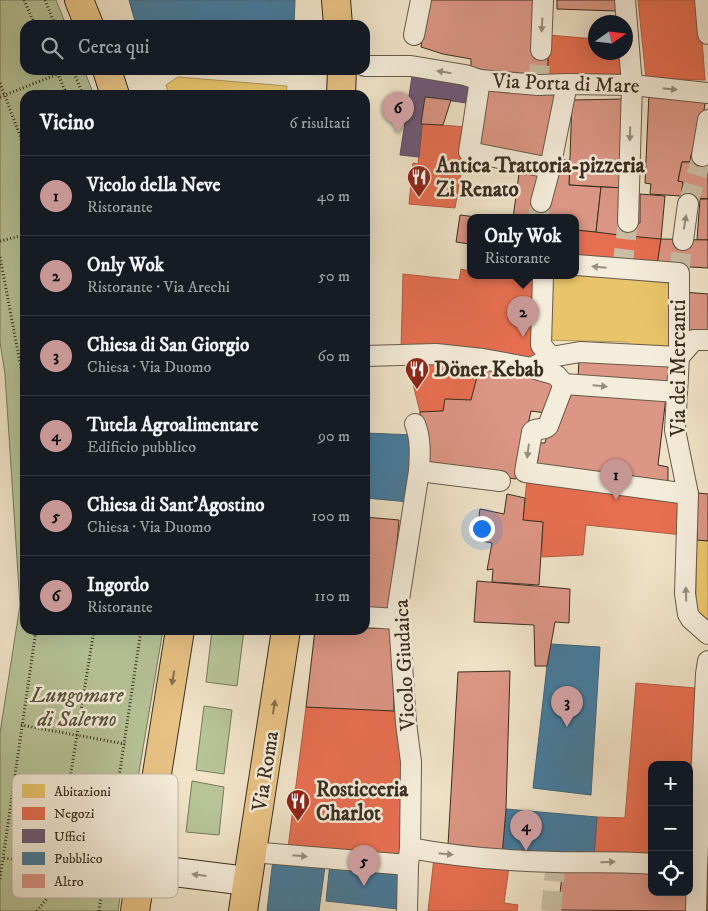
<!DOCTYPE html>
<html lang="it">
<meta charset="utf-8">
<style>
body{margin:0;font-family:"IM FELL DW Pica",serif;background:#242831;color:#f1f3f6}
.controls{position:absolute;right:15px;bottom:15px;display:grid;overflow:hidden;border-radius:10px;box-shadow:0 5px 20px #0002}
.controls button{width:45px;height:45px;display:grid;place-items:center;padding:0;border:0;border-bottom:1px solid #363941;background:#171b24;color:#f1f3f6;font:25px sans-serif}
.compass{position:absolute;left:588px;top:15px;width:45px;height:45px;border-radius:50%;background:#171b24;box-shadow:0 5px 20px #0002;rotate:76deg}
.you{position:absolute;left:481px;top:528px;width:18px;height:18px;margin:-12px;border:4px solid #fff;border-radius:50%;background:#1a73e8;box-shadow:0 0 0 8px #1a73e833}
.badge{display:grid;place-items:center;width:32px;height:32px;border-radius:50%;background:#c59692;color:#111;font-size:16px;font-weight:700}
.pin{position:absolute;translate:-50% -41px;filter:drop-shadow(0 1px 2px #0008)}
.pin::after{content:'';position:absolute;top:26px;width:18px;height:15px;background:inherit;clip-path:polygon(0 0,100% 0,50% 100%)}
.popup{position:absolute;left:467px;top:214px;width:112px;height:65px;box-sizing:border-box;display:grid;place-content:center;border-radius:10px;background:#171b24;filter:drop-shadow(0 1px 4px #0005);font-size:16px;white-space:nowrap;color:#9ea1a6}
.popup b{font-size:19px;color:#f1f3f6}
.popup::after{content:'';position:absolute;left:50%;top:100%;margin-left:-10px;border:10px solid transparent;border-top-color:#171b24}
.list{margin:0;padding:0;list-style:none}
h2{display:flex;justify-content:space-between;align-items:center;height:65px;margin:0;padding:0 20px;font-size:21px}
h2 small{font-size:16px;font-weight:400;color:#9ea1a6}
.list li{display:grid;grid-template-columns:32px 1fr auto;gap:15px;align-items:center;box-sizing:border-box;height:80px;padding:0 20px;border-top:1px solid #363941}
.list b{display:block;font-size:19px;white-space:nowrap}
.list p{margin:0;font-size:16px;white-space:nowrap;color:#9ea1a6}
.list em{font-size:16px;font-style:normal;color:#9ea1a6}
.icon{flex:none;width:28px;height:28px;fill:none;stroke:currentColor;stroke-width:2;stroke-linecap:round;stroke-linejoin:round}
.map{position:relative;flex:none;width:708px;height:911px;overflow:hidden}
.search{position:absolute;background:#171b24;box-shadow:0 5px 20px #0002;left:20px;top:20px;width:350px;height:55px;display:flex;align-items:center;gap:12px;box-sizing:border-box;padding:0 18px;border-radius:15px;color:#9ea1a6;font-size:19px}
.panel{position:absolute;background:#171b24;box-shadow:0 5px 20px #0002;left:20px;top:90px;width:350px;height:545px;border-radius:15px}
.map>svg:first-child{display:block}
.green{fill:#b7c498;stroke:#78795c}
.homes{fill:#e9c46a;stroke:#b49754}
.shops{fill:#e76f51;stroke:#b35c42}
.offices{fill:#6d597a;stroke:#5d4c5f}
.public{fill:#457b9d;stroke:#416478}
.building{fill:#dc9685;stroke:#392e20}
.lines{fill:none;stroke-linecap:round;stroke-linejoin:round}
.street-tunnel{stroke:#cbbfa6;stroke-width:20;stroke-dasharray:20 10;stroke-linecap:butt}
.street-casing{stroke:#675b4a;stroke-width:22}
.secondary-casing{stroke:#392e20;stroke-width:30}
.primary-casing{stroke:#392e20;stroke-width:30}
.path{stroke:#392e20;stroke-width:3;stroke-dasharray:1 2.5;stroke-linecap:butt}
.street{stroke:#f5eddb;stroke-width:20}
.secondary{stroke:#f5eddb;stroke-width:28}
.primary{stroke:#e8c284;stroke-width:28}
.oneway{fill:#978e7e}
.oneway2{fill:#88714d}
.labels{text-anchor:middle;stroke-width:5;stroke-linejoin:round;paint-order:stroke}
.street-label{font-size:21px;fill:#392e20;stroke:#f5eddb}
.poi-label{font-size:21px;font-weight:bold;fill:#392e20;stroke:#f5eddb;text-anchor:start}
.park-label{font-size:21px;font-style:italic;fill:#58543e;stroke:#f5eddb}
.key{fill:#f5eddb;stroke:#bdb4a3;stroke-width:1}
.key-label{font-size:14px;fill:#392e20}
</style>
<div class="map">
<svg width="708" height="911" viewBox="0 0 708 911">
<rect width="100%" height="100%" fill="#f0e3c8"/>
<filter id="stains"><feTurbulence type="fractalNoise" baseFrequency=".004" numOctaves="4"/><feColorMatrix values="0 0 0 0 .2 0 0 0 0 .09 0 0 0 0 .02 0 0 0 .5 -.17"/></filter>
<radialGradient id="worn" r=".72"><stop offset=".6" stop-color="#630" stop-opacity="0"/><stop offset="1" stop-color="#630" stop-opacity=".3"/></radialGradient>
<!-- green -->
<g class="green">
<path d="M0 0H56L66 25H25V70H84L94 95H25V630H163L132 813 118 911H0V733L20 605 5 374 0 342Z"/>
<path d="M212 630H244L237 686 206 682Z"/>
<path d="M204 706 232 710 224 774 196 770Z"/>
<path d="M192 781 224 787 219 835 186 832Z"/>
</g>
<!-- homes -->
<g class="homes">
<path d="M178 77 287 86 286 95H169L166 85Z"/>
<path d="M576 274 676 284 672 349 628 348 627 342 542 340 547 276H576Z"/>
<path d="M697 540 708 541V624L699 617 696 602Z"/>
</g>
<!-- shops -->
<g class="shops">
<path d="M638 0H699L705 80 646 78Z"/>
<path d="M548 35 596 39V52H620L622 74 548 75Z"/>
<path d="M421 124 469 127 455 208 409 204 413 163 418 164Z"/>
<path d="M576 230 661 239 657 265 576 258Z"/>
<path d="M461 269 470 271V276H541L539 330 535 358 401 349 403 274 459 280Z"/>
<path d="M407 360 480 365 471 400 445 399 443 411 420 412Z"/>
<path d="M527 478 682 499 683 535 586 525 583 555 542 557 543 522 523 520Z"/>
<path d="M636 683 695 688 689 834V765H652V856L594 855 597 817 625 818Z"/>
<path d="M306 707 394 711 405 742 404 860 288 848Z"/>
<path d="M434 858 509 867 504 903 518 905 517 911H428Z"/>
</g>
<!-- offices -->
<path class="offices" d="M412 76 475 87 473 104 425 97 419 157 400 155Z"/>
<!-- public -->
<g class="public">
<path d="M129 0H295L294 25H136Z"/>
<path d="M365 433 415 435 410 502 365 498Z"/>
<path d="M551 644 600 647 591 795 533 788 547 666Z"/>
<path d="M506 809 597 817 594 855 502 856Z"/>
<path d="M273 859 325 866 319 911H267Z"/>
<path d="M330 863 402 871 398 909 326 901Z"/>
</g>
<!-- building -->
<g class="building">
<path d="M427 0H540L548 55V75L539 76 471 71V59L443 54 421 47Z"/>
<path d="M557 0H616L617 11 557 9Z"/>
<path d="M485 88 557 95 545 164 475 150Z"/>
<path d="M649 93 706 97 699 143H694L690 162H682L678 181 683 182 681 196 650 194 651 184 645 183Z"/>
<path d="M425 97 451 100 443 125 421 124Z"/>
<path d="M623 99 624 188 569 185 572 100Z"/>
<path d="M691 155H708V199L681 196 683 182 678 181 682 162H690Z"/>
<path d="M558 159 570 160 569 185 601 187 596 232 576 230V218H543Z"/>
<path d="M520 166 544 172 547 203 543 218H513Z"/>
<path d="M601 187 624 188 619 235 596 232Z"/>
<path d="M640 194 665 196 661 239 619 235 620 221 640 223Z"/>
<path d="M700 199H708V240H697Z"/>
<path d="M460 215 485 218H470V244L456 242Z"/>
<path d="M661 239 708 240V268L657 265Z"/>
<path d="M683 292 708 294V334H681Z"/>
<path d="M579 357 670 362 669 384 578 379Z"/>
<path d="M480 365 555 382 546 413 531 411 516 479 422 467 420 412 443 411 445 399 471 400Z"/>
<path d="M574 388 666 397 658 465 668 467V486L537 466 540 443H545L548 431Z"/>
<path d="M698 493 708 494V541L697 540Z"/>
<path d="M507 494 525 498 523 520 543 522 539 585 492 582 493 569 487 570 492 543 476 540 480 509 504 514Z"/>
<path d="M365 517 399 520 391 611 365 610Z"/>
<path d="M477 581 570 589 569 623 555 622 547 666H535L534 625 474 622Z"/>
<path d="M365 628H392L394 711 306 707 315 630H365Z"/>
<path d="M510 671 506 809 502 856 448 845 458 672Z"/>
<path d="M563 867 652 869V892H689L693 911 558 910Z"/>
<path d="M708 871V911H702L704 872Z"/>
<circle cx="33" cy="883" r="11"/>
</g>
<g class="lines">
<!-- street-tunnel -->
<g class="street-tunnel">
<path d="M538 85 541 50"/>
<path d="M688 204 702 156"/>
<path d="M538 218 541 202"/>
<path d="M622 269 628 222"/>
<path d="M679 273 683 240"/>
<path d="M551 911 556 862"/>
</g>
<!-- street casing -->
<g class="street-casing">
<g id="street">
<path d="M625 0 632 85 628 222"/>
<path d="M705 0 708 34"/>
<path d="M414 35 421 0"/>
<path d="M541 50 543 0"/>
<path d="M365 66H411L465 75 480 80 538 85 567 84 632 85 708 93"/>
<path d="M480 80 469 152 550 168"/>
<path d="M702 156 708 120"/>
<path d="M541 202 550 168 567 84"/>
<path d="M683 240 688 204"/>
<path d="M576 265 679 273V357L675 430 688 494 685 594 688 614 691 619 708 634"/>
<path d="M543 276 541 345 551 357"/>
<path d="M365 356 436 354 483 359 532 368 556 375 564 384 677 392"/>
<path d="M532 368 551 357 580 352 679 357 694 340H708"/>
<path d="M564 384 548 426C544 431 536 427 532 432L525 472 688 494"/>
<path d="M419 471 500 481"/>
<path d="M365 617 398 619"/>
<path d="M410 848 411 762 406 723 398 606 419 471C420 456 421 438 415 424"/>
<path d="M252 852 408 865 410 848C458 857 507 861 556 862 588 863 620 861 652 864"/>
<path d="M407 911 408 865"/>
<path d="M696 911 697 867 706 674 708 661"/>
</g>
</g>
<!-- secondary casing -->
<g class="secondary-casing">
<path id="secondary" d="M142 868 247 881"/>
</g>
<!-- primary casing -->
<g class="primary-casing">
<g id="primary">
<path d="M79 0 89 25"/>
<path d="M336 0 338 25"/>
<path d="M107 70 115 95"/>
<path d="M341 95 342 70"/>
<path d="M135 911 180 630"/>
<path d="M243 911 286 630"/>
</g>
</g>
<!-- path -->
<g class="path">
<path d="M24 0 35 25"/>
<path d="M45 0 55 25"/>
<path d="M56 70 67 95"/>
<path d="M73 70 83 95"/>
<path d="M0 83 25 149"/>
<path d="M0 97 58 74"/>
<path d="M0 241 25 235"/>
<path d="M0 257 21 368 25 408"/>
<path d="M21 725 125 744"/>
<path d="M4 858 104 873"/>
<path d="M0 879 36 630"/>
<path d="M37 911 48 897 56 865 94 630"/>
<path d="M99 911 141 630"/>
</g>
<!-- street -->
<use href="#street" class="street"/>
<!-- secondary -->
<use href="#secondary" class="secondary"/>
<!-- primary -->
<use href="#primary" class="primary"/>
</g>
<!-- one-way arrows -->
<defs><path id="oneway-solid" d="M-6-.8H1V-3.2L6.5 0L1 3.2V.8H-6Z" transform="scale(1.25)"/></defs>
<g class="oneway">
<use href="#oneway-solid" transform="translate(542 25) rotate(93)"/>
<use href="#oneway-solid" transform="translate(444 72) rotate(-171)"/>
<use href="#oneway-solid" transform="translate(670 89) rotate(6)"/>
<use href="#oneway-solid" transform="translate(630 134) rotate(92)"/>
<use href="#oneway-solid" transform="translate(685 222) rotate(-81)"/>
<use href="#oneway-solid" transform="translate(599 267) rotate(-175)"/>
<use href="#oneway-solid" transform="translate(600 386) rotate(5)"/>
<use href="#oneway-solid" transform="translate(528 451) rotate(97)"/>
<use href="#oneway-solid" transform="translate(686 594) rotate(-92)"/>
<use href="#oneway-solid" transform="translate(446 854) rotate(6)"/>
<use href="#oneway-solid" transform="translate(300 856) rotate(5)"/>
<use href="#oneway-solid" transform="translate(608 862) rotate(-1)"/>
<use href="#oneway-solid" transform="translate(199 875) rotate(-173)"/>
</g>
<g class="oneway2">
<use href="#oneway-solid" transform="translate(173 678) rotate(99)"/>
<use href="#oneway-solid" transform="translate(274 707) rotate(-81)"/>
</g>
<!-- icons -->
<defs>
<g id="restaurant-pin" transform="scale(1.25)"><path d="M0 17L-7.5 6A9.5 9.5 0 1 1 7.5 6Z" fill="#8f2418" stroke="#f5eddb"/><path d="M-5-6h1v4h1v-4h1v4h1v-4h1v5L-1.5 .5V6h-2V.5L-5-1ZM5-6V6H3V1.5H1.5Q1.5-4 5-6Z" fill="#fff"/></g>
</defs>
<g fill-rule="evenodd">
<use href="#restaurant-pin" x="419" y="177"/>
<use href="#restaurant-pin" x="417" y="369"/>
<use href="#restaurant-pin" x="298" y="801"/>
</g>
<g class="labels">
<!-- street labels -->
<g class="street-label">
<text transform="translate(566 83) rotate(2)" y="7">Via Porta di Mare</text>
<text transform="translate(678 368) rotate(-90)" y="7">Via dei Mercanti</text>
<text transform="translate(404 665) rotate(-93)" y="7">Vicolo Giudaica</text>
<text transform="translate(265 771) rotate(-81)" y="7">Via Roma</text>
</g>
<!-- poi labels -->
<g class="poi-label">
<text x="436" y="172">Antica Trattoria-pizzeria<tspan x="436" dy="24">Zi Renato</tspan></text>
<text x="434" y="376">Döner Kebab</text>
<text x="316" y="796">Rosticceria<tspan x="316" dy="24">Charlot</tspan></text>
</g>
<!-- park labels -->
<g class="park-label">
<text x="77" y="702">Lungomare<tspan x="77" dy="24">di Salerno</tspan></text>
</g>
</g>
<!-- legend -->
<rect x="12" y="774" width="166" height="124" rx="8" class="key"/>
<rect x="22" y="784" width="23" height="14" fill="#e9c46a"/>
<rect x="22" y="807" width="23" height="13" fill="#e76f51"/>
<rect x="22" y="829" width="23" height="14" fill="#6d597a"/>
<rect x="22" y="852" width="23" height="13" fill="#457b9d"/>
<rect x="22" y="874" width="23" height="14" fill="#dc9685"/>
<g class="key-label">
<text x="54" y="796">Abitazioni</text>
<text x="54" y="818">Negozi</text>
<text x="54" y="841">Uffici</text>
<text x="54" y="863">Pubblico</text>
<text x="54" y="886">Altro</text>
</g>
<rect width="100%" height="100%" filter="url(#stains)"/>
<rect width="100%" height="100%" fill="url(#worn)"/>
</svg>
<div class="controls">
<button>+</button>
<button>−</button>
<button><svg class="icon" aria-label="locate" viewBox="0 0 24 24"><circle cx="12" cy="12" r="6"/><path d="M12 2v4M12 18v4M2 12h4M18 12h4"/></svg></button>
</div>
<svg class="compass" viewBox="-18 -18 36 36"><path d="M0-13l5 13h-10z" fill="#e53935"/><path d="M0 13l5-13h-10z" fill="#9ea1a6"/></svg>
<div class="you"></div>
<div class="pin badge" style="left:616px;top:500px">1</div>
<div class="pin badge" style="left:523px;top:337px">2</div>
<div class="popup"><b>Only Wok</b>Ristorante</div>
<div class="pin badge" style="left:567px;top:727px">3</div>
<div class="pin badge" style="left:526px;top:851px">4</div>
<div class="pin badge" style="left:364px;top:886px">5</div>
<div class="pin badge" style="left:398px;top:133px">6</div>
<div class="search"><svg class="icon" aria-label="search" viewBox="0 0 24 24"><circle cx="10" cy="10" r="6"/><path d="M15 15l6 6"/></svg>Cerca qui</div>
<section class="panel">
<h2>Vicino<small>6 risultati</small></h2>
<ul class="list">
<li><span class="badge">1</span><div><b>Vicolo della Neve</b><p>Ristorante</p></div><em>40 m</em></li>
<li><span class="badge">2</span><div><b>Only Wok</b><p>Ristorante · Via Arechi</p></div><em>50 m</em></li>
<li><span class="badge">3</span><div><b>Chiesa di San Giorgio</b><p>Chiesa · Via Duomo</p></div><em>60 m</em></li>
<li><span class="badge">4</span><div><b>Tutela Agroalimentare</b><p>Edificio pubblico</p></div><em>90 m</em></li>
<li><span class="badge">5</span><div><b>Chiesa di Sant'Agostino</b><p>Chiesa · Via Duomo</p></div><em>100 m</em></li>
<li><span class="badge">6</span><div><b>Ingordo</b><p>Ristorante</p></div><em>110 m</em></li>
</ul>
</section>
</div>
